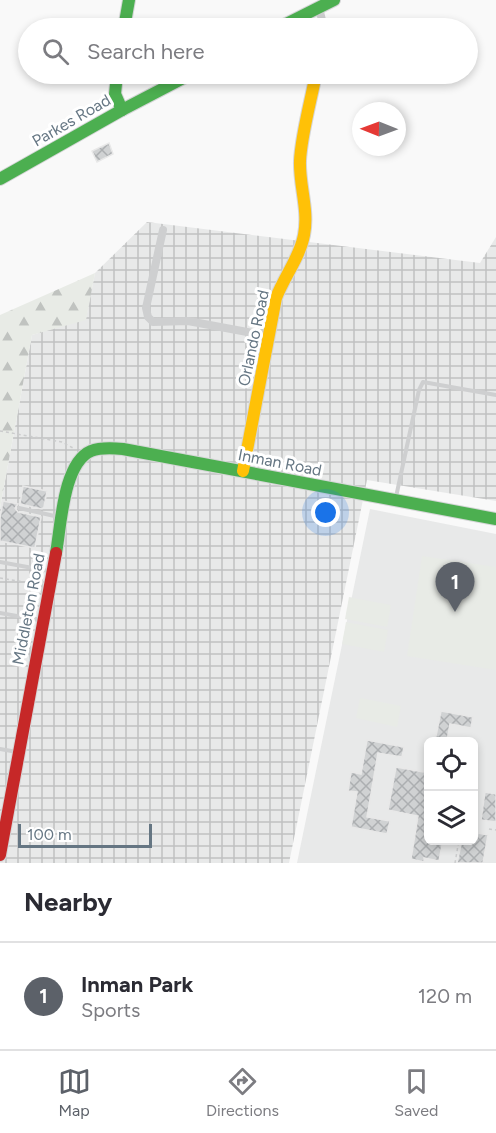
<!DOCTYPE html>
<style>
body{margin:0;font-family:Figtree,sans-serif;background:#f7f7f7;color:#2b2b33}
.controls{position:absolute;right:18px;bottom:18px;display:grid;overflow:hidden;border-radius:9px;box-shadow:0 3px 9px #0003}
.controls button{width:54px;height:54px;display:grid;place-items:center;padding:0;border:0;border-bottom:2px solid #e1e1e2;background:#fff;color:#2b2b33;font:30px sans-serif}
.compass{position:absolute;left:352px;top:102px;width:54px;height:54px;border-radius:50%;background:#fff;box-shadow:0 3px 9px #0003;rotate:271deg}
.scale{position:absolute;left:18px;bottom:15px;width:134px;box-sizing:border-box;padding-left:6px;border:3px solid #657683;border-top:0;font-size:16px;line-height:21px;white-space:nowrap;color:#657683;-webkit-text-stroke:4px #fff;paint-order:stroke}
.you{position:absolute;left:326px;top:513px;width:21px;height:21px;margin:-15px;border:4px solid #fff;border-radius:50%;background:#1a73e8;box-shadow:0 0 0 9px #1a73e833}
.badge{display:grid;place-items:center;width:39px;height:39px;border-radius:50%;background:#5c6169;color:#fff;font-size:20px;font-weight:700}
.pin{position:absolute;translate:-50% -50px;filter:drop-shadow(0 2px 3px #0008)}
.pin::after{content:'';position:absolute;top:32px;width:21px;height:18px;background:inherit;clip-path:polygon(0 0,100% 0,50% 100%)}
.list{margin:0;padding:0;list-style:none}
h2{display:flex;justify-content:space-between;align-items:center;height:78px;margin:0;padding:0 24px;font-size:26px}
h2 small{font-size:20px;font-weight:400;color:#7c7c81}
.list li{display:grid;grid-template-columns:39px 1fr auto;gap:18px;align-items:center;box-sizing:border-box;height:108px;padding:0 24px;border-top:2px solid #e1e1e2}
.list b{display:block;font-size:22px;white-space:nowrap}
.list p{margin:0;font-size:20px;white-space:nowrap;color:#7c7c81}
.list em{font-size:20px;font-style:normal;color:#7c7c81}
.icon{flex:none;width:33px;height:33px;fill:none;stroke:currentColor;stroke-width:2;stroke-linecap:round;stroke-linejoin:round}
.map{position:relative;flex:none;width:496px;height:863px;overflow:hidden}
.search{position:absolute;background:#fff;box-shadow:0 3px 9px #0003;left:18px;right:18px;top:18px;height:66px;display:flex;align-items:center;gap:15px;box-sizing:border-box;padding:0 21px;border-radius:33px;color:#7c7c81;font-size:22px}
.sheet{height:186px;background:#fff}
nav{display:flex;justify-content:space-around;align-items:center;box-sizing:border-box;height:84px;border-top:2px solid #e1e1e2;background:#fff;font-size:16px;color:#7c7c81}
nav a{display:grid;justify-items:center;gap:3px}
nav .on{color:#5c6169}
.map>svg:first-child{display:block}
.built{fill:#e8e9e9;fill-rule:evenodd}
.industrial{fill:url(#industrial-grid)}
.forest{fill:url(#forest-firs)}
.green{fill:#e8ebe6}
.building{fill:url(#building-cross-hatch);stroke:#e8e8e8;stroke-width:1.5}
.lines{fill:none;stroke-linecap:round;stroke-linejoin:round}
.fast-casing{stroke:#d5d6d7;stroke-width:14}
.slow-casing{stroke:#d5d6d7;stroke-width:14}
.jam-casing{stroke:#d5d6d7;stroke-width:14}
.path{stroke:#cbcccd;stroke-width:1.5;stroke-dasharray:3 3;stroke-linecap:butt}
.lane{stroke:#cecfd0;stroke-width:4}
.street{stroke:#cecfd0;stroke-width:8}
.fast{stroke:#4caf50;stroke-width:12}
.slow{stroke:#ffc107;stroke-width:12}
.jam{stroke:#c62828;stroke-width:12}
.labels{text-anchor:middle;stroke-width:6;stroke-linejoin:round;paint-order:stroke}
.street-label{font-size:16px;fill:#657683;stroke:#fff}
</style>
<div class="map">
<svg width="496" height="863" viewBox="0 0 496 863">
<defs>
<pattern id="industrial-grid" width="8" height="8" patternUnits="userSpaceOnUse" patternTransform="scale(1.5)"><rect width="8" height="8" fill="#e8e9e9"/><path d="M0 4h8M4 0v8" fill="none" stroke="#c0c1c2"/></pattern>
<pattern id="forest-firs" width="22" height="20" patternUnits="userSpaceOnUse" patternTransform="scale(1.5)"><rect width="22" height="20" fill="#e8ebe6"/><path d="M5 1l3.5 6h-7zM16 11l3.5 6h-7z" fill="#c0c3c0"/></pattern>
<pattern id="building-cross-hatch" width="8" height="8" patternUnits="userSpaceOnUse" patternTransform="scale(1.5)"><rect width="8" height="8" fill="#d0d2d3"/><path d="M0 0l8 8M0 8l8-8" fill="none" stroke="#acafb1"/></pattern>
</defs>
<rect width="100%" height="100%" fill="#f9f9f9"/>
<!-- built -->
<path class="built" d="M370 509 496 534V863H297ZM428 742H474V840H428Z"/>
<!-- industrial -->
<path class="industrial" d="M147 222 480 263 496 237V501L367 480 289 863H0V508L32 335 86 318 95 273Z"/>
<!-- forest -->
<path class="forest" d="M95 273 86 320 32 335 0 508V315Z"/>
<!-- green -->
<g class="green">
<path d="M422 556 496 567V670L407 656Z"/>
<path d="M349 597 391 605 387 627 345 619Z"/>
<path d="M346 622 388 630 384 652 342 644Z"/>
<path d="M360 698 401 706 397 727 356 718Z"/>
</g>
<!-- building -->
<g class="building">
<path d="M109 143 113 154 97 162 92 151Z"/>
<path d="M23 486 47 491 44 507 42 509 20 504Z"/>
<path d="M3 501 18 504 15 508 18 512 41 517 35 548 0 541V518Z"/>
<path d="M441 711 473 717 471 728 450 724 447 741H435Z"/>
<path d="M367 740 404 747 402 757 378 753 367 817 390 821 387 834 351 827 357 792 348 791 351 772 361 774Z"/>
<path d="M396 767 429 773V840H443L439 861 424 858V862L411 859 418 816 388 810Z"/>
<path d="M485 792 496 794V822L481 820Z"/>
<path d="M478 833 488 835 483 863H457L462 840H474V837L477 838Z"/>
</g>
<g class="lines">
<!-- fast casing -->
<g class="fast-casing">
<g id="fast">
<path d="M124 28 129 0"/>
<path d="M278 28 334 0"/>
<path d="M117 74 115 94 122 110"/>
<path d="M0 179 122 110 191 74"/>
<path d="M56 553C61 526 63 463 91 451 101 447 113 448 123 449L496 519"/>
</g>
</g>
<!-- slow casing -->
<g class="slow-casing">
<path id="slow" d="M243 471 276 298C284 277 300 257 304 235 309 210 299 185 300 161 301 136 311 100 316 74"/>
</g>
<!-- jam casing -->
<g class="jam-casing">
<path id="jam" d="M0 855 56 553"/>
</g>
<!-- path -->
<g class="path">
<path d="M0 431 62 442 73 448"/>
<path d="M0 578 30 583"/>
<path d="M489 829 496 830"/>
<path d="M455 863 459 840"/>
</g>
<!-- lane -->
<g class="lane">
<path d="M396 497 419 390 423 382 496 395"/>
<path d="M19 508 59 517"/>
<path d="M0 562 49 571"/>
<path d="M0 613 39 620"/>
<path d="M0 749 17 752"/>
</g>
<!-- street -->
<g class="street">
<path d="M319 8 324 28"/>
<path d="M163 230 146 308 148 317 153 322 188 321 269 336"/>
</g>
<!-- fast -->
<use href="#fast" class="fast"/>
<!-- slow -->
<use href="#slow" class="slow"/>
<!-- jam -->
<use href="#jam" class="jam"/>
</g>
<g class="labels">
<!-- street labels -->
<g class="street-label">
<text transform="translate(71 120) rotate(-30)" y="6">Parkes Road</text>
<text transform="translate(253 338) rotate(-78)" y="6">Orlando Road</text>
<text transform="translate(280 462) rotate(11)" y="6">Inman Road</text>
<text transform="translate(28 609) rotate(-79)" y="6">Middleton Road</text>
</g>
</g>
</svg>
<div class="controls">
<button><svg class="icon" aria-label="locate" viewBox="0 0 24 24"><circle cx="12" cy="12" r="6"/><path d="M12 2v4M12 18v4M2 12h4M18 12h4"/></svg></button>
<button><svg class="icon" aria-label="layers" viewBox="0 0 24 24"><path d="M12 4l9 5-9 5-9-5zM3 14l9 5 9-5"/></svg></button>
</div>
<svg class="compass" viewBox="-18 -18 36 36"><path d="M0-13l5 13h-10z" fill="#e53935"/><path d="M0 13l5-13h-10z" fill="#7c7c81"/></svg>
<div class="scale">100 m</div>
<div class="you"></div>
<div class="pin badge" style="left:455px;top:612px">1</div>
<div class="search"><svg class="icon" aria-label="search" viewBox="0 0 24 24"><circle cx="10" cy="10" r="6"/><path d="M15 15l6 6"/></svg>Search here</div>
</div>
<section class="sheet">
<h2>Nearby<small></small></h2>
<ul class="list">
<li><span class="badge">1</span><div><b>Inman Park</b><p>Sports</p></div><em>120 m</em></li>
</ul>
</section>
<nav>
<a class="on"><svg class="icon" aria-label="map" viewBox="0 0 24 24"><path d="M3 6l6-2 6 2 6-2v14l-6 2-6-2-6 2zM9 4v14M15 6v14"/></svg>Map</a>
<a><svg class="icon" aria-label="directions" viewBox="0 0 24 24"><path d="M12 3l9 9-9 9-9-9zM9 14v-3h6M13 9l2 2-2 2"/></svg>Directions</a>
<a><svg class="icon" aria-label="saved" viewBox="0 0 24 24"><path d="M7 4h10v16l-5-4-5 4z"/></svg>Saved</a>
</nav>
